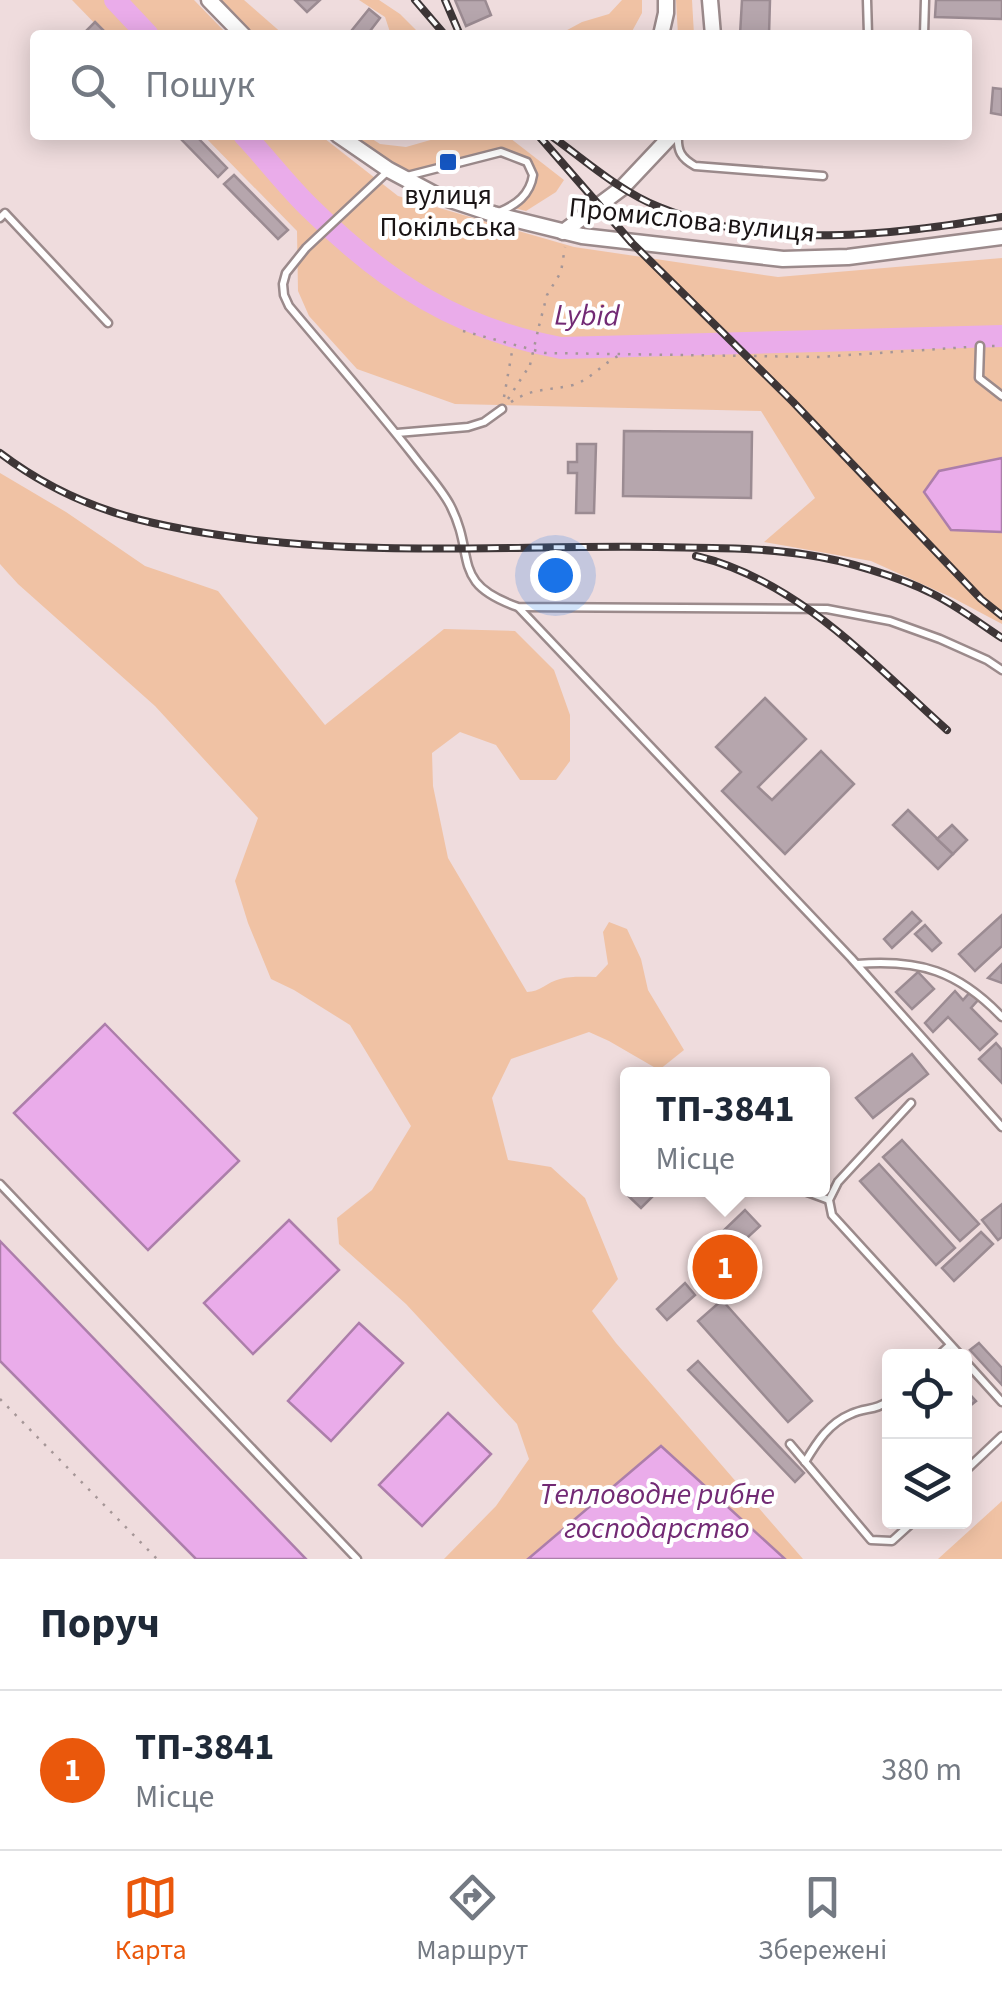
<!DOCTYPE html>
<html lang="uk">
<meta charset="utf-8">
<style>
body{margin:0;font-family:"Source Sans 3",sans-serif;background:#f2f2f3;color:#1f2937}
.controls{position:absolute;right:30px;bottom:30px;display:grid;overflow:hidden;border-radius:10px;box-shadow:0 5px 25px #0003}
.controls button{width:90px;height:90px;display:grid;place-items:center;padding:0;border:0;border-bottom:2px solid #e0e1e3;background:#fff;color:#1f2937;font:50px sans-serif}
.you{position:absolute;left:555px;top:575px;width:35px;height:35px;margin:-25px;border:8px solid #fff;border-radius:50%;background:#1a73e8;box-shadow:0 0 0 15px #1a73e833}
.badge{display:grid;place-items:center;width:65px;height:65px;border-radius:50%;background:#ea580c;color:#fff;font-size:32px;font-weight:700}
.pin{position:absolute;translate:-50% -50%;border:5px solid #fff;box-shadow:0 2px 10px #0006}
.popup{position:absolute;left:620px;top:1067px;width:210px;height:130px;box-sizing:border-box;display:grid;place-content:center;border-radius:10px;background:#fff;filter:drop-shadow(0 2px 8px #0005);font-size:32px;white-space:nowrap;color:#747a83}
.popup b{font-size:38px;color:#1f2937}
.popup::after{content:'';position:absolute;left:50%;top:100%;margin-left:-20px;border:20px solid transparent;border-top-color:#fff}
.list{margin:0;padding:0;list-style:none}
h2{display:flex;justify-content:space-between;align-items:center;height:130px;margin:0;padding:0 40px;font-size:42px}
h2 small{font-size:32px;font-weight:400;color:#747a83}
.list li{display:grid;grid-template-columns:65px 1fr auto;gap:30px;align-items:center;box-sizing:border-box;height:160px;padding:0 40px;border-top:2px solid #e0e1e3}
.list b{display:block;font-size:38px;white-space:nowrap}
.list p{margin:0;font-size:32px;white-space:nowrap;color:#747a83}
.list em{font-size:32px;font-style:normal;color:#747a83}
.icon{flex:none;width:55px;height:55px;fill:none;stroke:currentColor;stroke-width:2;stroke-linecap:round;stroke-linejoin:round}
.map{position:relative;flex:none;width:1002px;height:1559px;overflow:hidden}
.search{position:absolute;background:#fff;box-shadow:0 5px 25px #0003;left:30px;right:30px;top:30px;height:110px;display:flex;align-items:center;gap:25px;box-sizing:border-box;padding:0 35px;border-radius:10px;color:#747a83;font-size:38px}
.sheet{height:290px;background:#fff}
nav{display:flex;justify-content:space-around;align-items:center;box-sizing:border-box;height:140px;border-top:2px solid #e0e1e3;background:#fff;font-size:28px;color:#747a83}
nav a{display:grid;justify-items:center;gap:5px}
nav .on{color:#ea580c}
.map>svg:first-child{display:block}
.green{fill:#f0c2a4}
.water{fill:#eaacea;stroke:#ac7eaa;stroke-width:2.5}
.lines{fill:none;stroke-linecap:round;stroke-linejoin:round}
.river{stroke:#eaacea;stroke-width:22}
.building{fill:#b6a6ad;stroke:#9b8b92;stroke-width:2.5}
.lane-casing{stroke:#9b8a8b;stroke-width:11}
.street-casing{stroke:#9b8a8b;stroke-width:19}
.path{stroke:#a59697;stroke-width:2.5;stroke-dasharray:2.5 8;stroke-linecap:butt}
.lane{stroke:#fff;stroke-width:6}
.street{stroke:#fff;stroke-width:14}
.rail-casing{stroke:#3e3637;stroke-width:8}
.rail{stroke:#fff;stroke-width:4;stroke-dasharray:11;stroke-linecap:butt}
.path-bridge{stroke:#a59697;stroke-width:2.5;stroke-dasharray:2.5 8;stroke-linecap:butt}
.poi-dot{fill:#1556c1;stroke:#fff;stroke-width:4}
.labels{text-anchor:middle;stroke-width:8;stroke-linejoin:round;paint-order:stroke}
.poi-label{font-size:28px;fill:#1a1415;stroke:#fff}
.street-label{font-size:28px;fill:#1a1415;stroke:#fff}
.water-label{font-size:30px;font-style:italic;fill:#722a74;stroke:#fff}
</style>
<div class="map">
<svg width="1002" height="1559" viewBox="0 0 1002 1559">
<rect width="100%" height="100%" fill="#efdcdd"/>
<!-- green -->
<g class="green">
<path d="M72 0H194L228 35H106Z"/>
<path d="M220 0H244L284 35H255Z"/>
<path d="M359 0H379L400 14 421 35H391L385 17Z"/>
<path d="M622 0H642V13L630 35H558L582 22 609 14Z"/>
<path d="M676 0H692L694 35H678Z"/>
<path d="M203 135H320L398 196 574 247 778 277 1002 258V458L939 471 951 530 1002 532V624L953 598 871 561 764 542 815 498 761 411 455 404 357 369 309 316 298 291 297 231Z"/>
<path d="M350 135H366L380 144 406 147 448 135H506L564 180 556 192 526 211 510 207 528 193 533 175 527 162 501 152 415 175 404 170Z"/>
<path d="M0 473 66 512 145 566 218 591 325 725 444 629 515 631 554 670 570 715V761L556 780H520L496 745 460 732 432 753 433 786 448 858 527 992C540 992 547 982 560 979 571 976 584 977 596 977L608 964 603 932 609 922 627 929 641 959 648 990 684 1050 659 1070 609 1041 589 1032 511 1059 492 1098 508 1160 551 1167 585 1198 618 1279 592 1311 616 1343 803 1559H444L496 1506 529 1459 517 1424 406 1304 339 1244 337 1218 372 1190 411 1126 350 1025 294 990 271 979 248 923 235 881 258 818 155 706 18 584 0 564Z"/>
<path d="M1002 1501V1559H938Z"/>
</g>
<!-- water -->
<g class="water">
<path d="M1002 458V532L951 530 924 492 939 471Z"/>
<path d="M105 1024 239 1161 148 1250 14 1113Z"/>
<path d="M289 1220 339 1270 253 1354 204 1303Z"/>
<path d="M0 1241 306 1559H196L0 1361Z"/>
<path d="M359 1323 403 1363 331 1441 288 1401Z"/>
<path d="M448 1413 491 1454 422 1526 379 1485Z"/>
<path d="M661 1446 785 1559H528Z"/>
</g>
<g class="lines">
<!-- river -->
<g class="river">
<path d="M115 0 148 35"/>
<path d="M244 135C267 159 287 186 311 209 385 282 457 329 561 348L1002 336"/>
</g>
</g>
<!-- building -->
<g class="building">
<path d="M295 0H320L307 12Z"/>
<path d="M455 0H485L491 15 466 26Z"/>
<path d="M742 0H770L769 35H740Z"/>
<path d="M936 0H1002V19L935 17Z"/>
<path d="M369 9 380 18 367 35H348Z"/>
<path d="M95 22 106 33 104 35H82Z"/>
<path d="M993 88 1002 89V115L991 113Z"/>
<path d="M177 135H195L227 168 218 177Z"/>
<path d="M234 175 288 230 278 239 224 184Z"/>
<path d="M624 431 752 432 751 498 623 496Z"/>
<path d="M577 444H596L594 513H576L577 473H568V462H577Z"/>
<path d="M765 698 806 739 758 787 772 800 821 751 854 784 785 854 722 791 741 772 716 747Z"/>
<path d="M908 810 953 854 938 869 893 825Z"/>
<path d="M952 825 967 840 953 854 937 839Z"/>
<path d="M912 912 921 921 892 948 884 939Z"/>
<path d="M1002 915V946L975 971 959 954Z"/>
<path d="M925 925 941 943 932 951 915 934Z"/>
<path d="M1002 964V983L988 978Z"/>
<path d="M918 972 934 989 912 1009 896 992Z"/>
<path d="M955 991 963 1000 971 991 979 999 971 1008 997 1034 980 1050 948 1017 933 1032 925 1023Z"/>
<path d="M996 1043 1002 1050V1083L979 1059Z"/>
<path d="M912 1054 928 1074 873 1118 856 1098Z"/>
<path d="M902 1140 979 1224 960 1241 883 1157Z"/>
<path d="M879 1164 955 1248 936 1265 860 1181Z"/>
<path d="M628 1184V1190H659L641 1208 622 1190Z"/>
<path d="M1002 1204V1237L998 1240 982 1220Z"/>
<path d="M745 1210 760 1226 736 1248 721 1233Z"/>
<path d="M981 1232 993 1244 954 1281 942 1268Z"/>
<path d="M721 1256 736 1270 728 1278 713 1264Z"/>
<path d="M685 1283 695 1295 667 1320 657 1309Z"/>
<path d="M722 1300 812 1401 788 1422 698 1321Z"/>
<path d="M979 1343 1002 1368V1385L970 1350Z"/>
<path d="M698 1361 804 1473 795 1482 688 1370Z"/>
<path d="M964 1388 976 1401 966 1409 964 1408Z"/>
</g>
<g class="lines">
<!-- lane casing -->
<g class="lane-casing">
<g id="lane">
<path d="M867 0 868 35"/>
<path d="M924 35 925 0"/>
<path d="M678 135C677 151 681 158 695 166L823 176"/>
<path d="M388 171 306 248 286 273 283 284 284 295 289 306C330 355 373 404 413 455 425 471 441 488 450 505 477 557 449 583 518 607L827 609 890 621 940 639 987 660 1002 670"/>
<path d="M407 176 501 152 527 162 533 175C530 195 516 205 499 212"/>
<path d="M0 218 5 213 108 323"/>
<path d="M980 346 979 378 1002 396"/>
<path d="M397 433 468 427 484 422 502 409"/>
<path d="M519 608 851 958 1002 1127"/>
<path d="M857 964C920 959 958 971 1002 1017"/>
<path d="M911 1103 838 1182 829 1200 832 1215 961 1356"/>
<path d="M0 1184 357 1559"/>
<path d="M802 1190 829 1200"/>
<path d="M938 1356 950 1345"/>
<path d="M964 1360 1002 1402"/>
<path d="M790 1444 871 1540 892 1541 913 1522"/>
<path d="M805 1462C817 1442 829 1423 851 1414 866 1407 875 1411 890 1400"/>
<path d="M964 1472 1002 1436"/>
</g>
</g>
<!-- street casing -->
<g class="street-casing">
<g id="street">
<path d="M209 0 243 35"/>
<path d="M710 0 713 35"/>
<path d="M661 35 666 13V0"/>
<path d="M338 135 389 170 436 195 493 214 582 236 783 259 848 257 1002 237"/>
<path d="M563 232 622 188 672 135"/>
</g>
</g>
<!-- path -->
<g class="path">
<path d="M539 326 547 295 561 272 565 247"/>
<path d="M463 331 545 353 819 357 969 347"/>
<path d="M992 346H1002"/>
<path d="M504 397 513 346"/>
<path d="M508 399 530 365"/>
<path d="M511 402C534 387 549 391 573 385 590 380 603 363 620 355"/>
<path d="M0 1399 157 1559"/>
</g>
<!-- lane -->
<use href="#lane" class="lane"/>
<!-- street -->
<use href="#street" class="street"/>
<!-- rail casing -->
<g class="rail-casing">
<g id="rail">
<path d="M415 0 445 35"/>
<path d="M445 0 460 35"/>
<path d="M538 135 632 243 793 402 981 599 1002 616"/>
<path d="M550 135C585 160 619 191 659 207 767 251 890 235 1002 217"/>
<path d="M0 453C75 510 149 526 240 538 378 556 518 545 657 547 707 548 758 547 808 555 843 560 900 577 931 593 956 605 979 623 1002 638"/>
<path d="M696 556C798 580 872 663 947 730"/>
</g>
</g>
<!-- rail -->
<use href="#rail" class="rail"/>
<!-- path-bridge -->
<path class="path-bridge" d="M530 365 539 326"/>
</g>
<!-- markers -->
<rect class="poi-dot" x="438" y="152" width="20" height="20" rx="5"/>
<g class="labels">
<!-- poi labels -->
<g class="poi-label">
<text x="448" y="204">вулиця<tspan x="448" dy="32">Покільська</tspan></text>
</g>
<!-- street labels -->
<g class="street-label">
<text transform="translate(692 219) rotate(6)" y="10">Промислова вулиця</text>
</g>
<!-- water labels -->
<g class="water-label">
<text transform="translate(587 315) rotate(1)" y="10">Lybid</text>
<text x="657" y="1504">Тепловодне рибне<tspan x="657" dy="34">господарство</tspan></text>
</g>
</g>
</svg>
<div class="controls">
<button><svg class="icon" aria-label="locate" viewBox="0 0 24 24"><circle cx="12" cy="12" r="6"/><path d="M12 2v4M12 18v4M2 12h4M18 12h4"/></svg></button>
<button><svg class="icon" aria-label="layers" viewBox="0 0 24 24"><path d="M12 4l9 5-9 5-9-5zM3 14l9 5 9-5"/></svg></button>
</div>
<div class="you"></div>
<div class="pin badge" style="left:725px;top:1267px">1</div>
<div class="popup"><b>ТП-3841</b>Місце</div>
<div class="search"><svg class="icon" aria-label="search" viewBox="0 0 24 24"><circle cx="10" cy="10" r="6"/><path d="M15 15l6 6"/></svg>Пошук</div>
</div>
<section class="sheet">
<h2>Поруч<small></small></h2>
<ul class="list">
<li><span class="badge">1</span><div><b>ТП-3841</b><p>Місце</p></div><em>380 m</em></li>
</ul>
</section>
<nav>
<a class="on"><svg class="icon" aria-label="map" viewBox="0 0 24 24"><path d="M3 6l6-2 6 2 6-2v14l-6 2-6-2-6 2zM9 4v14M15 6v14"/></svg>Карта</a>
<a><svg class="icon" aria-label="directions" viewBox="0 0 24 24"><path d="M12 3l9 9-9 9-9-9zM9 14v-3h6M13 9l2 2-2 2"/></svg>Маршрут</a>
<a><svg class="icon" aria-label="saved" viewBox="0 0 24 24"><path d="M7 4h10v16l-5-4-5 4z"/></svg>Збережені</a>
</nav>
